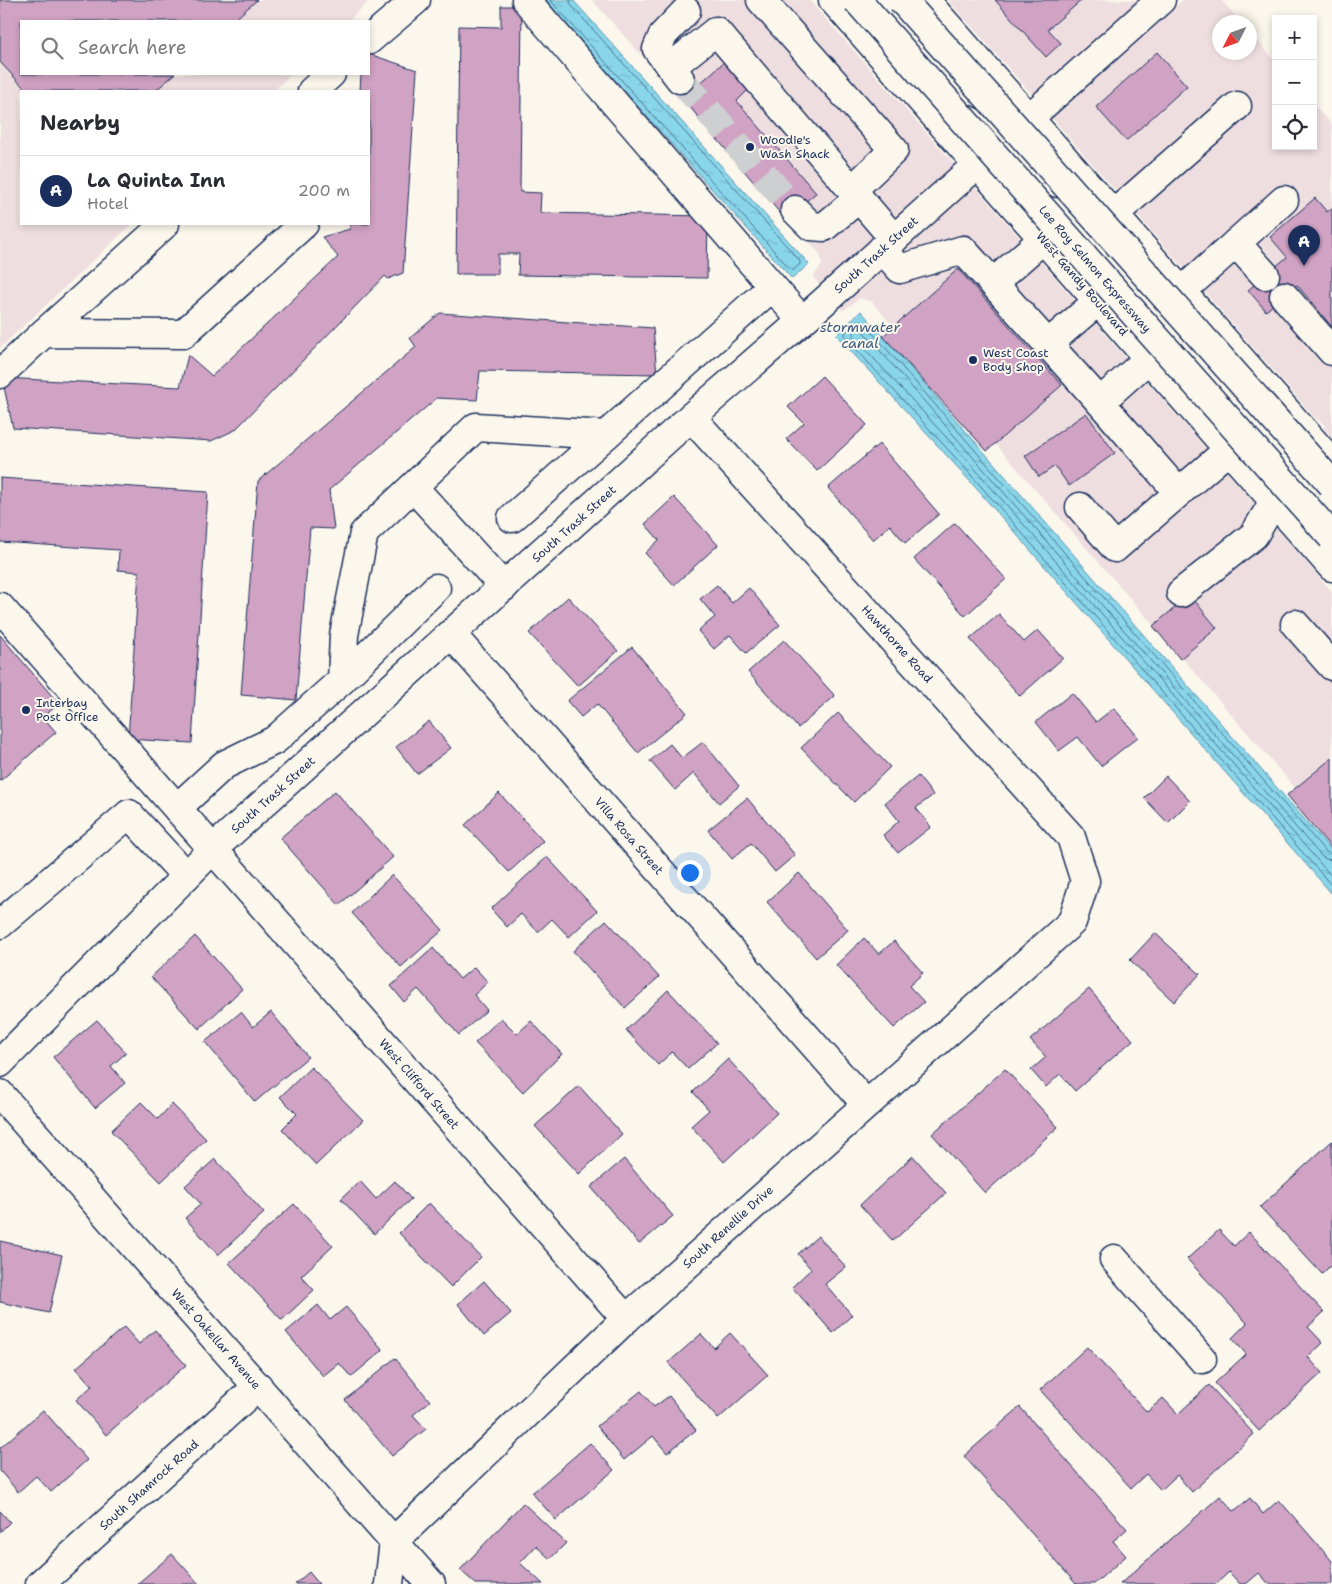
<!DOCTYPE html>
<meta charset="utf-8">
<style>
body{margin:0;font-family:"Shantell Sans",sans-serif;background:#f2f2f3;color:#2b2b33}
.controls{position:absolute;right:15px;top:15px;display:grid;overflow:hidden;border-radius:0px;box-shadow:0 2px 8px #0003}
.controls button{width:45px;height:45px;display:grid;place-items:center;padding:0;border:0;border-bottom:1px solid #e1e1e2;background:#fff;color:#2b2b33;font:25px sans-serif}
.compass{position:absolute;left:1212px;top:15px;width:45px;height:45px;border-radius:50%;background:#fff;box-shadow:0 2px 8px #0003;rotate:228deg}
.you{position:absolute;left:689px;top:872px;width:18px;height:18px;margin:-12px;border:4px solid #fff;border-radius:50%;background:#1a73e8;box-shadow:0 0 0 8px #1a73e833}
.badge{display:grid;place-items:center;width:32px;height:32px;border-radius:50%;background:#1b2f5e;color:#fff;font-size:16px;font-weight:700}
.pin{position:absolute;translate:-50% -41px;filter:drop-shadow(0 1px 2px #0008)}
.pin::after{content:'';position:absolute;top:26px;width:18px;height:15px;background:inherit;clip-path:polygon(0 0,100% 0,50% 100%)}
.list{margin:0;padding:0;list-style:none}
h2{display:flex;justify-content:space-between;align-items:center;height:65px;margin:0;padding:0 20px;font-size:21px}
h2 small{font-size:16px;font-weight:400;color:#7c7c81}
.list li{display:grid;grid-template-columns:32px 1fr auto;gap:15px;align-items:center;box-sizing:border-box;height:70px;padding:0 20px;border-top:1px solid #e1e1e2}
.list b{display:block;font-size:19px;white-space:nowrap}
.list p{margin:0;font-size:16px;white-space:nowrap;color:#7c7c81}
.list em{font-size:16px;font-style:normal;color:#7c7c81}
.icon{flex:none;width:28px;height:28px;fill:none;stroke:currentColor;stroke-width:2;stroke-linecap:round;stroke-linejoin:round}
.map{position:relative;flex:none;width:1332px;height:1584px;overflow:hidden}
.search{position:absolute;background:#fff;box-shadow:0 2px 8px #0003;left:20px;top:20px;width:350px;height:55px;display:flex;align-items:center;gap:12px;box-sizing:border-box;padding:0 18px;border-radius:0px;color:#7c7c81;font-size:19px}
.panel{position:absolute;background:#fff;box-shadow:0 2px 8px #0003;left:20px;top:90px;width:350px;height:135px;border-radius:0px}
.map>svg:first-child{display:block}
.built{fill:#eedee0}
.water{fill:url(#water-ripples);stroke:#5e93b1}
.lines{fill:none;stroke-linecap:round;stroke-linejoin:round}
.shore{stroke:#477296;stroke-width:1}
.building{fill:#d0a2c3;stroke:#1b2f5e}
.minor-tunnel{stroke:#cecfd0;stroke-width:28;stroke-dasharray:28 14;stroke-linecap:butt}
.minor-casing{stroke:#1b2f5e;stroke-width:31}
.major-casing{stroke:#1b2f5e;stroke-width:31}
.minor{stroke:#fbf7ec;stroke-width:28}
.major{stroke:#fbf7ec;stroke-width:28}
.highway-bridge-casing{stroke:#1b2f5e;stroke-width:31;stroke-linecap:butt}
.highway-bridge{stroke:#fbf7ec;stroke-width:28}
.poi-dot{fill:#1b2f5e;stroke:#fbf7ec;stroke-width:2}
.labels{text-anchor:middle;stroke-width:4;stroke-linejoin:round;paint-order:stroke}
.poi-label{font-size:12px;fill:#1b2f5e;stroke:#fbf7ec;text-anchor:start}
.street-label{font-size:12px;fill:#1b2f5e;stroke:#fbf7ec}
.water-label{font-size:14px;font-style:italic;fill:#375981;stroke:#fbf7ec}
</style>
<div class="map">
<svg width="1332" height="1584" viewBox="0 0 1332 1584">
<defs>
<pattern id="water-ripples" width="26" height="14" patternUnits="userSpaceOnUse" patternTransform="scale(1.25)"><rect width="26" height="14" fill="#8ad6e9"/><path d="M2 4q2-2 4 0t4 0M15 11q2-2 4 0t4 0" fill="none" stroke="#76b8ca"/></pattern>
</defs>
<rect width="100%" height="100%" fill="#fbf7ec"/>
<filter id="ink" filterUnits="userSpaceOnUse"><feTurbulence type="fractalNoise" baseFrequency=".02" numOctaves="2"/><feDisplacementMap in="SourceGraphic" scale="10" xChannelSelector="R" yChannelSelector="G"/><feConvolveMatrix kernelMatrix="1 2 1 2 8 2 1 2 1" color-interpolation-filters="sRGB"/></filter>
<g filter="url(#ink)">
<!-- built -->
<g class="built">
<path d="M0 0H370L348 21H21V74H292L273 91H21V224H132L0 348Z"/>
<path d="M592 0H809L955 165 820 285 813 277 822 265 820 254Z"/>
<path d="M948 0H1139L1033 96Z"/>
<path d="M1183 0H1221L1241 22H1220V52H1250V32L1276 62V146H1313V104L1332 125V438L1323 428 1325 425 1315 418 1052 118Z"/>
<path d="M975 187 1254 503 1252 506 1263 513 1332 592V830L872 302 860 298 843 311 839 307Z"/>
</g>
<!-- water -->
<g class="water">
<path d="M543 0H573L809 264 792 279Z"/>
<path d="M861 311 1332 851V894L960 470 836 335Z"/>
</g>
<g class="lines">
<!-- shore -->
<g class="shore">
<path d="M550 0 791 270H794L800 264V261L571 5 570 0"/>
<path d="M1332 854 1326 852 862 321 859 320 845 333V337L964 467 1332 886"/>
<path d="M1332 860 1326 859 1321 856 862 330 858 329 853 334 854 337 969 462 1332 877"/>
</g>
</g>
<!-- building -->
<g class="building">
<path d="M0 0H257L233 21H21V74H175L155 91H27L0 62Z"/>
<path d="M995 0H1082L1048 29 1061 43 1046 57Z"/>
<path d="M501 6H522L520 192 541 193 540 213 708 216 707 278 518 275 519 254H498V274H456L459 26 501 27Z"/>
<path d="M1157 52 1187 86 1126 141 1096 107Z"/>
<path d="M369 54 417 70 403 273 388 279 385 276 235 430 211 441 13 428 2 378 180 387 188 355 212 376 338 257 322 237 350 229V224H369V91H360L361 74H369Z"/>
<path d="M724 62 748 90 737 101 816 193 785 219 672 86 686 74 696 87Z"/>
<path d="M1315 198 1327 212 1332 208V327L1297 285 1266 311 1248 290 1287 257 1270 237Z"/>
<path d="M958 269 1062 385 987 451 883 336Z"/>
<path d="M440 313 653 328 657 374 480 371 477 400 437 398 329 490 334 529 310 528 296 700 241 695 258 481 416 347 410 338Z"/>
<path d="M822 376 867 425 817 471 786 439 804 423 788 407Z"/>
<path d="M1086 413 1115 453 1069 486 1055 466 1039 477 1025 456Z"/>
<path d="M879 444 939 514 905 543 890 525 873 540 828 488Z"/>
<path d="M0 478 208 492 192 743 128 739 139 572 118 570 119 550 0 542Z"/>
<path d="M674 497 718 545 674 585 645 553 659 540 645 524Z"/>
<path d="M955 523 1006 579 965 616 914 559Z"/>
<path d="M717 585 732 603 749 588 780 625 746 653 730 635 714 649 698 631 715 617 700 599Z"/>
<path d="M1190 595 1217 628 1180 659 1153 626Z"/>
<path d="M568 597 618 651 578 686 529 633Z"/>
<path d="M999 614 1024 642 1038 630 1063 658 1020 696 970 639Z"/>
<path d="M0 635 59 704 43 717 56 732 0 781Z"/>
<path d="M784 640 835 696 798 728 748 672Z"/>
<path d="M632 647 687 713 638 753 597 704 581 717 567 701Z"/>
<path d="M1072 693 1096 722 1114 708 1138 737 1101 766 1078 737 1059 751 1036 722Z"/>
<path d="M838 713 890 767 854 802 801 748Z"/>
<path d="M429 721 451 748 417 774 396 747Z"/>
<path d="M703 742 739 786 719 803 694 773 675 790 650 761 670 744 682 758Z"/>
<path d="M1332 758V849L1287 795Z"/>
<path d="M918 776 933 795 916 808 931 827 898 853 883 835 899 821 885 803Z"/>
<path d="M1166 776 1190 801 1168 823 1144 798Z"/>
<path d="M335 791 393 857 339 905 280 838Z"/>
<path d="M499 793 543 841 509 872 465 825Z"/>
<path d="M747 798 795 855 775 872 751 843 732 859 708 830Z"/>
<path d="M547 857 597 911 569 937 552 919 538 932 521 914 507 927 491 909Z"/>
<path d="M799 873 848 930 816 958 767 902Z"/>
<path d="M392 875 443 930 401 967 352 913Z"/>
<path d="M606 920 659 977 625 1008 573 951Z"/>
<path d="M1155 933 1200 974 1174 1002 1130 960Z"/>
<path d="M195 936 242 989 199 1029 151 977Z"/>
<path d="M864 938 879 954 894 941 923 973 909 986 924 1002 894 1028 836 965Z"/>
<path d="M433 948 460 979 474 967 488 982 474 995 487 1010 459 1035 418 989 404 1002 391 986Z"/>
<path d="M1089 989 1133 1040 1075 1091 1060 1074 1046 1087 1031 1070 1046 1057 1030 1040Z"/>
<path d="M668 990 717 1043 688 1069 672 1052 658 1065 626 1030Z"/>
<path d="M241 1012 253 1027 271 1012 308 1057 255 1102 205 1042Z"/>
<path d="M501 1018 517 1034 531 1021 562 1054 523 1092 475 1043Z"/>
<path d="M97 1020 126 1053 111 1066 125 1083 95 1108 53 1057Z"/>
<path d="M728 1059 777 1113 724 1162 691 1126 709 1110 693 1092Z"/>
<path d="M311 1067 363 1120 316 1165 282 1129 297 1114 280 1097Z"/>
<path d="M1005 1069 1058 1127 985 1193 932 1134Z"/>
<path d="M579 1086 622 1134 579 1174 535 1126Z"/>
<path d="M141 1102 158 1119 172 1104 206 1139 161 1182 111 1131Z"/>
<path d="M1332 1141V1264L1322 1274 1260 1207Z"/>
<path d="M913 1156 946 1193 893 1241 860 1205Z"/>
<path d="M215 1159 264 1213 218 1255 185 1218 201 1204 185 1186Z"/>
<path d="M624 1159 673 1216 639 1244 591 1187Z"/>
<path d="M360 1181 376 1199 395 1181 411 1199 374 1234 341 1199Z"/>
<path d="M429 1203 481 1257 451 1287 399 1233Z"/>
<path d="M294 1204 333 1246 301 1276 314 1290 282 1320 229 1263Z"/>
<path d="M1219 1230 1234 1246 1249 1232 1324 1312 1308 1327 1323 1343 1308 1357 1322 1373 1259 1431 1215 1383 1246 1354 1232 1338 1247 1323 1187 1259Z"/>
<path d="M818 1236 846 1267 825 1284 852 1315 833 1333 792 1287 811 1269 798 1254Z"/>
<path d="M0 1241 62 1255 49 1313 0 1302Z"/>
<path d="M484 1281 511 1313 484 1336 458 1304Z"/>
<path d="M318 1305 330 1320 346 1307 383 1350 351 1377 339 1363 323 1376 286 1332Z"/>
<path d="M124 1327 139 1344 155 1330 186 1365 106 1435 76 1400 92 1386 76 1368Z"/>
<path d="M730 1333 768 1375 718 1419 668 1363 701 1334 714 1348Z"/>
<path d="M1087 1347 1147 1412 1163 1398 1178 1414 1209 1385 1254 1434 1192 1492 1177 1475 1161 1490 1146 1474 1131 1488 1040 1390Z"/>
<path d="M395 1358 430 1401 413 1415 426 1429 392 1456 345 1400Z"/>
<path d="M641 1391 654 1407 669 1396 696 1430 667 1453 653 1436 624 1460 597 1426Z"/>
<path d="M1020 1407 1127 1529 1113 1541 1126 1556 1094 1584H1076L964 1456Z"/>
<path d="M43 1410 87 1460 51 1492 36 1476 18 1492 0 1471V1448Z"/>
<path d="M590 1443 614 1470 556 1520 532 1493Z"/>
<path d="M1220 1496 1234 1511 1250 1498 1263 1514 1279 1500 1332 1561V1584H1269L1259 1573 1246 1584H1240L1229 1572 1216 1584H1120Z"/>
<path d="M523 1503 566 1543 550 1559 536 1546 520 1563 543 1584H476L460 1570Z"/>
<path d="M0 1511 10 1522 0 1532Z"/>
<path d="M172 1554 199 1584H137Z"/>
<path d="M309 1572 319 1584H295Z"/>
</g>
<g class="lines">
<!-- minor-tunnel -->
<path class="minor-tunnel" d="M680 79 795 210"/>
<!-- minor casing -->
<g class="minor-casing">
<g id="minor">
<path d="M526 0 802 321"/>
<path d="M761 0 894 150 852 190"/>
<path d="M369 40 416 0"/>
<path d="M671 67 716 31 894 239"/>
<path d="M680 79 657 49 663 35 686 11"/>
<path d="M312 91 331 74"/>
<path d="M795 210 811 226 824 227 859 198"/>
<path d="M1114 214 1237 106"/>
<path d="M1236 243 1284 200"/>
<path d="M882 249 900 269 963 250 1100 402 1178 492"/>
<path d="M993 283 1043 239"/>
<path d="M1182 291 1236 243 1265 275"/>
<path d="M1284 296 1332 351"/>
<path d="M44 333 165 224"/>
<path d="M1048 344 1098 301"/>
<path d="M0 374 44 333 183 334 304 224"/>
<path d="M1100 402 1148 359"/>
<path d="M413 487 504 587"/>
<path d="M1080 507 1115 548 1228 450"/>
<path d="M512 518 606 435"/>
<path d="M1181 593 1254 535 1274 501"/>
<path d="M0 607 626 1319"/>
<path d="M1295 624 1332 666"/>
<path d="M452 635 866 1104"/>
<path d="M342 680 436 588"/>
<path d="M177 808 224 765 275 740 342 680 344 635 364 533 476 427 606 435 772 287"/>
<path d="M0 924 129 814 186 876"/>
<path d="M0 1063 213 849 691 417 810 314 1161 0"/>
<path d="M0 1094 431 1584"/>
<path d="M1114 1259 1202 1359"/>
<path d="M40 1584 258 1386"/>
<path d="M389 1584 394 1541 626 1319 1072 922 1085 881 1071 837 691 417"/>
</g>
</g>
<!-- major casing -->
<g class="major-casing">
<g id="major">
<path d="M833 0 1332 567"/>
<path d="M925 0 1332 463"/>
<path d="M958 115 989 131 1030 118"/>
<path d="M982 165 1033 162 1058 183"/>
</g>
</g>
<!-- minor -->
<use href="#minor" class="minor"/>
<!-- major -->
<use href="#major" class="major"/>
<!-- highway-bridge casing -->
<g class="highway-bridge-casing">
<g id="highway-bridge">
<path d="M857 0 1332 537"/>
<path d="M902 0 1332 484"/>
</g>
</g>
<!-- highway-bridge -->
<use href="#highway-bridge" class="highway-bridge"/>
</g>
</g>
<!-- markers -->
<g class="poi-dot">
<circle cx="750" cy="147" r="5"/>
<circle cx="973" cy="360" r="5"/>
<circle cx="26" cy="710" r="5"/>
</g>
<g class="labels">
<!-- poi labels -->
<g class="poi-label">
<text x="760" y="144">Woodie's<tspan x="760" dy="14">Wash Shack</tspan></text>
<text x="983" y="357">West Coast<tspan x="983" dy="14">Body Shop</tspan></text>
<text x="36" y="707">Interbay<tspan x="36" dy="14">Post Office</tspan></text>
</g>
<!-- street labels -->
<g class="street-label">
<text transform="translate(876 255) rotate(-42)" y="4">South Trask Street</text>
<text transform="translate(1095 269) rotate(49)" y="4">Lee Roy Selmon Expressway</text>
<text transform="translate(1082 284) rotate(49)" y="4">West Gandy Boulevard</text>
<text transform="translate(574 524) rotate(-42)" y="4">South Trask Street</text>
<text transform="translate(897 644) rotate(48)" y="4">Hawthorne Road</text>
<text transform="translate(273 795) rotate(-42)" y="4">South Trask Street</text>
<text transform="translate(629 836) rotate(49)" y="4">Villa Rosa Street</text>
<text transform="translate(419 1084) rotate(49)" y="4">West Clifford Street</text>
<text transform="translate(728 1227) rotate(-42)" y="4">South Renellie Drive</text>
<text transform="translate(216 1339) rotate(49)" y="4">West Oakellar Avenue</text>
<text transform="translate(149 1485) rotate(-42)" y="4">South Shamrock Road</text>
</g>
<!-- water labels -->
<g class="water-label">
<text x="860" y="332">stormwater<tspan x="860" dy="16">canal</tspan></text>
</g>
</g>
</svg>
<div class="controls">
<button>+</button>
<button>−</button>
<button><svg class="icon" aria-label="locate" viewBox="0 0 24 24"><circle cx="12" cy="12" r="6"/><path d="M12 2v4M12 18v4M2 12h4M18 12h4"/></svg></button>
</div>
<svg class="compass" viewBox="-18 -18 36 36"><path d="M0-13l5 13h-10z" fill="#e53935"/><path d="M0 13l5-13h-10z" fill="#7c7c81"/></svg>
<div class="you"></div>
<div class="pin badge" style="left:1304px;top:266px">A</div>
<div class="search"><svg class="icon" aria-label="search" viewBox="0 0 24 24"><circle cx="10" cy="10" r="6"/><path d="M15 15l6 6"/></svg>Search here</div>
<section class="panel">
<h2>Nearby<small></small></h2>
<ul class="list">
<li><span class="badge">A</span><div><b>La Quinta Inn</b><p>Hotel</p></div><em>200 m</em></li>
</ul>
</section>
</div>
